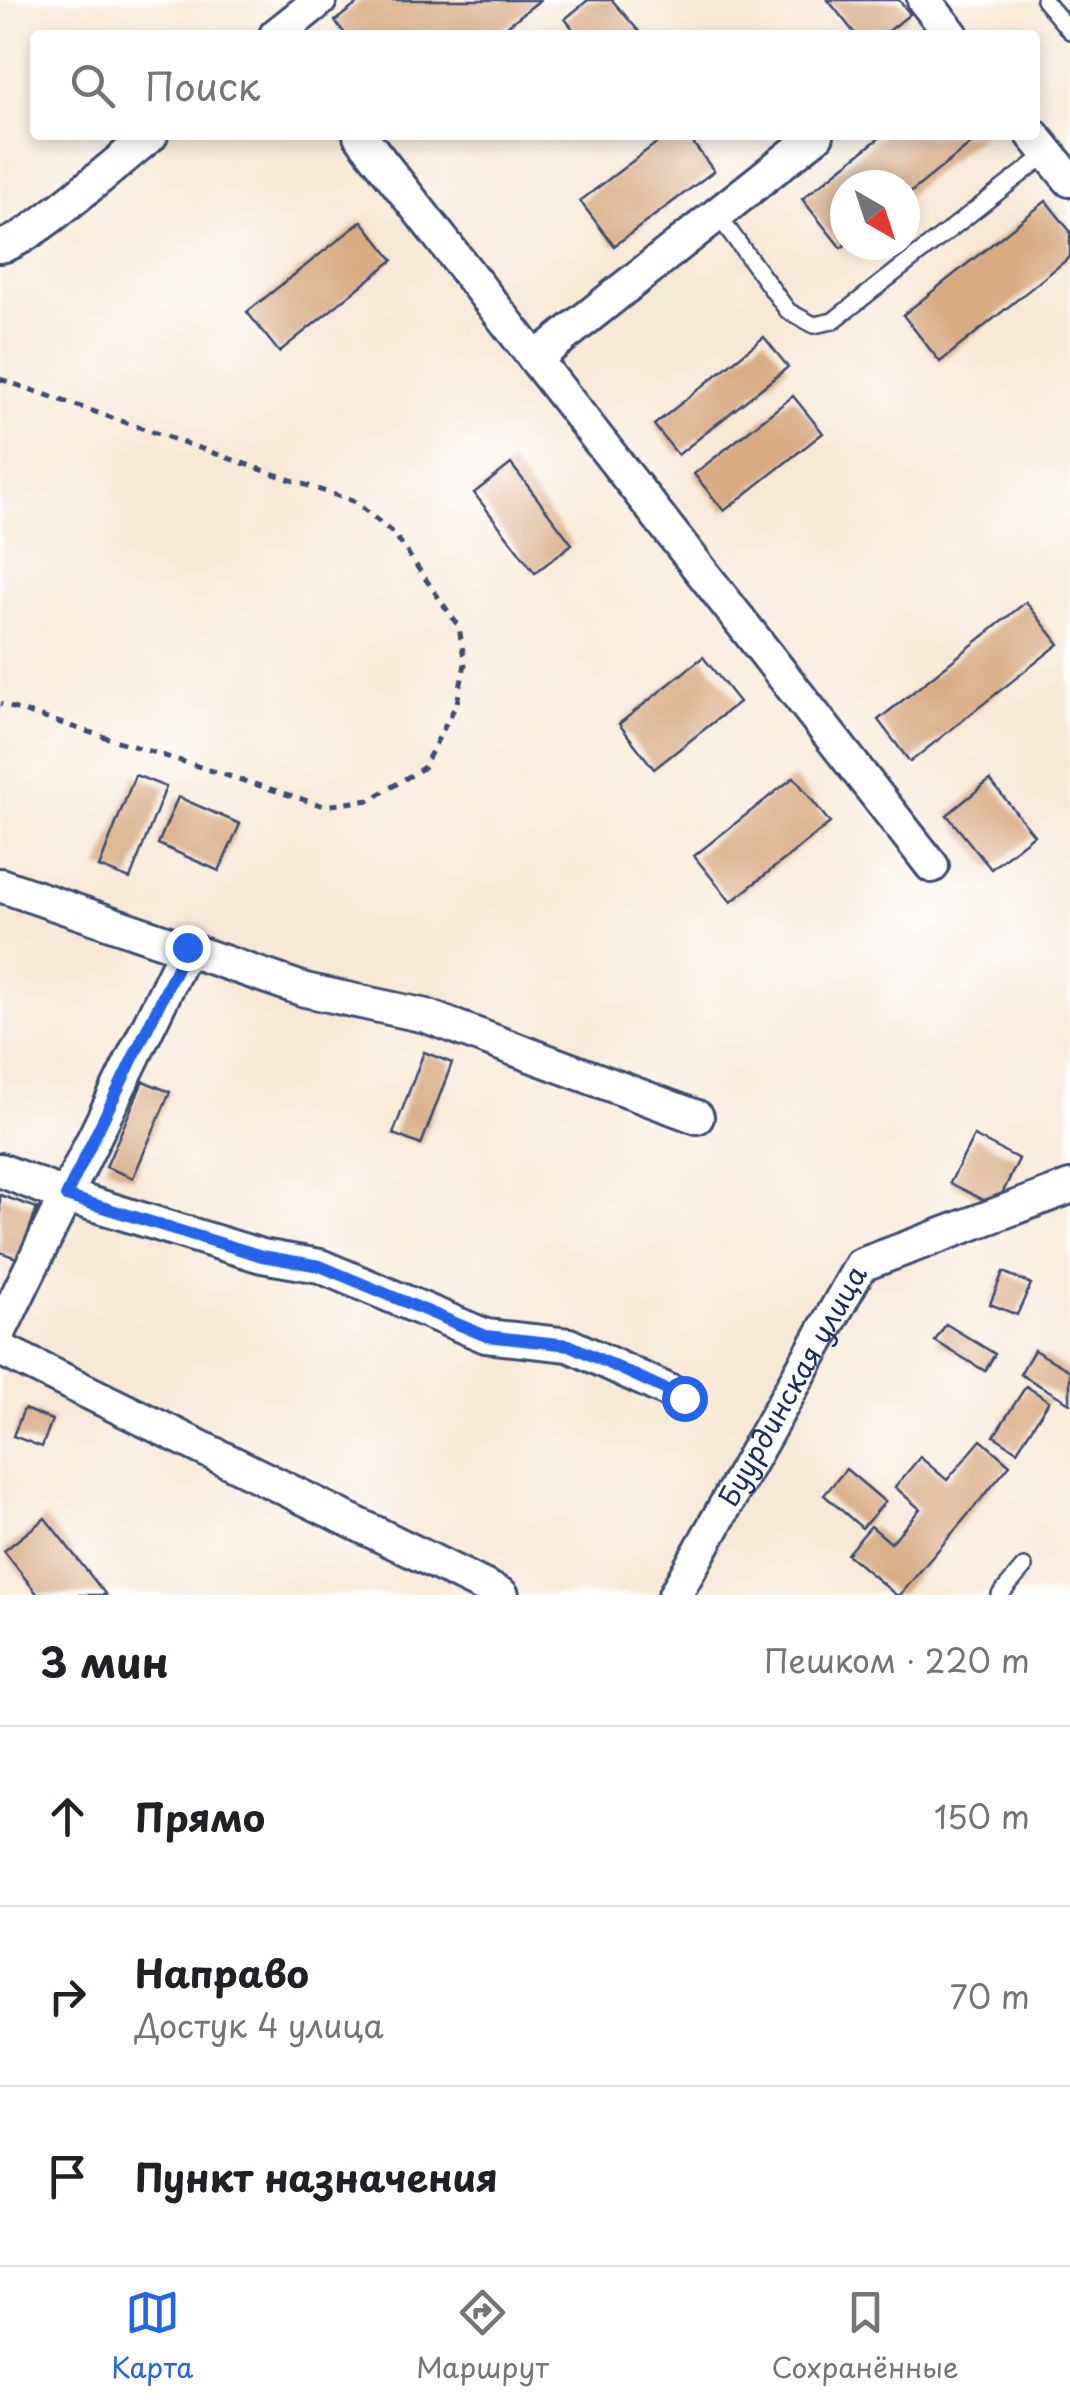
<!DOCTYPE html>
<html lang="ru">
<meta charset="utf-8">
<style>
body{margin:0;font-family:"Playpen Sans",sans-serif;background:#f6f6f6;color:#202124}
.compass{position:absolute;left:830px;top:170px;width:90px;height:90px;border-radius:50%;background:#fff;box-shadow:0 5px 15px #0003;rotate:141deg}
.stop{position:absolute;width:30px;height:30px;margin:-22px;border:8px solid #2563eb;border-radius:50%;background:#fff}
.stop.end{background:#2563eb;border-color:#fff;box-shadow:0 2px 10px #0008}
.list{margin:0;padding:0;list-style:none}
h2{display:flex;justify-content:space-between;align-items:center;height:130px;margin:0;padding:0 40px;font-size:42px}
h2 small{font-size:32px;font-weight:400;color:#757577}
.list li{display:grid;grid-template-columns:65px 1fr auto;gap:30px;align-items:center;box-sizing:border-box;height:180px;padding:0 40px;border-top:2px solid #e0e0e0}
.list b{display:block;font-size:38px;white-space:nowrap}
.list p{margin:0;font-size:32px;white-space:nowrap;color:#757577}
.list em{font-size:32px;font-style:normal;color:#757577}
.icon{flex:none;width:55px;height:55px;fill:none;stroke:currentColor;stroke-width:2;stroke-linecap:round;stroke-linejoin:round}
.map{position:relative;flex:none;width:1070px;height:1595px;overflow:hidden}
.search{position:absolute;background:#fff;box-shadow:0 5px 15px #0003;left:30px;right:30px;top:30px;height:110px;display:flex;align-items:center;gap:25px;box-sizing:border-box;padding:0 35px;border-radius:10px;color:#757577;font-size:38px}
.sheet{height:670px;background:#fff}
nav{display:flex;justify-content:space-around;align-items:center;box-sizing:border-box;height:140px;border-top:2px solid #e0e0e0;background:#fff;font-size:28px;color:#757577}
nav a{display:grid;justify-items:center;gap:5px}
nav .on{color:#2563eb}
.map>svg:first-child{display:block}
.building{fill:#d8ab83}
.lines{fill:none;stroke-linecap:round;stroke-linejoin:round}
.service-casing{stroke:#3c4b70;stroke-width:20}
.minor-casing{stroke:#3c4b70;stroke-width:38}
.path{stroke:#3c4b70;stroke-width:5;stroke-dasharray:8 8;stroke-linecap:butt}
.service{stroke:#fff;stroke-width:15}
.minor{stroke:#fff;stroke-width:32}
.route{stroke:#2563eb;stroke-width:12}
.labels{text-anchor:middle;stroke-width:8;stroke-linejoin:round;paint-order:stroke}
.street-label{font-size:28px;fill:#1b2f5e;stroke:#fff}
</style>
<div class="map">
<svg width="1070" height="1595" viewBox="0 0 1070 1595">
<rect width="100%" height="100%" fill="#fff"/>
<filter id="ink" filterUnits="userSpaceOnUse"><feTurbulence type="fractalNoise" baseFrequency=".01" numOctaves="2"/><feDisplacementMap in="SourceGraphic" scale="20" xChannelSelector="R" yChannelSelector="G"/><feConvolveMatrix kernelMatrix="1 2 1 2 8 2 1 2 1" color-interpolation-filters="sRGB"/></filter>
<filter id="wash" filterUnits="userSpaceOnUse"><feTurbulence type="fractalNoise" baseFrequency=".0048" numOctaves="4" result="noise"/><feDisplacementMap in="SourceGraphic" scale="40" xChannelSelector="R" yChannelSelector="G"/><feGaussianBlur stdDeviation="2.25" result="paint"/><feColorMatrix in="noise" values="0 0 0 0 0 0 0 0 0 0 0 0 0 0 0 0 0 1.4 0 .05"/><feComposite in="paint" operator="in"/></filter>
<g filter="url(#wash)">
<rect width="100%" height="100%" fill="#f7e9d7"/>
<g id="blocks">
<!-- building -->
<g class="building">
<path d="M362 0H540L496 35H346L335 21Z"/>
<path d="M588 0H612L642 35H578L565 19Z"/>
<path d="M828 0H899L910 14 884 35H856Z"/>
<path d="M667 135H687L714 171 614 246 580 201Z"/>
<path d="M883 135H982L905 197V185H845V245L841 248 802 199Z"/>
<path d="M1046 201 1070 231V257L940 362 903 315Z"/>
<path d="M362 221 393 260 279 352 247 312Z"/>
<path d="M764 337 788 367 678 455 654 425Z"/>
<path d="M793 396 823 433 724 511 694 474Z"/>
<path d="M511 464 572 544 535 573 474 493Z"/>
<path d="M1026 602 1059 644 910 762 878 720Z"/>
<path d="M703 657 739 702 654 769 619 724Z"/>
<path d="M135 775 166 787 130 879 99 867Z"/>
<path d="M794 777 830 823 731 902 694 856Z"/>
<path d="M990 780 1034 835 991 869 947 815Z"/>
<path d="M178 797 240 824 219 871 158 844Z"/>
<path d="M424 1052 452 1063 421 1145 393 1134Z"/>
<path d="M143 1081 170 1092 133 1178 106 1167Z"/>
<path d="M974 1136 1019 1159 996 1206 950 1183Z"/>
<path d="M0 1195 37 1208 19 1259 0 1252Z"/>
<path d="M1003 1272 1031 1284 1017 1315 990 1304Z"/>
<path d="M946 1324 995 1354 985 1371 935 1341Z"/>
<path d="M1034 1350 1070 1371V1403L1020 1374Z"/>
<path d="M1026 1386 1049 1401 1017 1451 994 1436Z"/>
<path d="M24 1409 52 1420 42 1447 13 1436Z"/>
<path d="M981 1440 1010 1465 900 1595H896L847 1554 871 1526 891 1543 920 1509 895 1487 920 1457 947 1480Z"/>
<path d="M846 1469 885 1502 862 1528 824 1495Z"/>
<path d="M45 1518 106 1595H38L4 1551Z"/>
</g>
</g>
</g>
<g filter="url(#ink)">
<use href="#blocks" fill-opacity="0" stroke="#3c4b70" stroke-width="2.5"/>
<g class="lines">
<!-- service casing -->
<g class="service-casing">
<g id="service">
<path d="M1044 0 1070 31"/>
<path d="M717 214 788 311 814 325 833 321 1048 153"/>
<path d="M1000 1595 1024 1567"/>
</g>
</g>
<!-- minor casing -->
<g class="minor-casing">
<g id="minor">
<path d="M924 0 952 35"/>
<path d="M276 35 320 0"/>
<path d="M360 135 932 866"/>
<path d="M1033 135 1070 180"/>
<path d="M0 246C25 245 125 155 151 135"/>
<path d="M535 359 817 135"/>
<path d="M0 885 305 990 426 1016 697 1117"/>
<path d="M0 1170 66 1196 262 1256 320 1266 486 1336 569 1345 684 1398"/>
<path d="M0 1331 187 947"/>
<path d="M0 1349 502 1595"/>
<path id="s1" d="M675 1595 861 1265 1070 1187"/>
</g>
</g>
<!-- path -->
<path class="path" d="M0 379 355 502 395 535 459 627 465 664 457 703 423 768 370 800 324 806 0 704"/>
<!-- service -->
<use href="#service" class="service"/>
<!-- minor -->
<use href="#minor" class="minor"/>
</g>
</g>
<g class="lines" filter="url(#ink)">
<!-- route -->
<path class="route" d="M187 947 66 1196 262 1256 320 1266 486 1336 569 1345 684 1398"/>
</g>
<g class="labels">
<!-- street labels -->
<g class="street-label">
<text dy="10" stroke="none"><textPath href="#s1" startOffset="240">Буурдинская улица</textPath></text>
</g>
</g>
</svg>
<svg class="compass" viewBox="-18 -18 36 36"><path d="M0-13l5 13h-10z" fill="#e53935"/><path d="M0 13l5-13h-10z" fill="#757577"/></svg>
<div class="stop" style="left:684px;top:1398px"></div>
<div class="stop end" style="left:187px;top:947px"></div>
<div class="search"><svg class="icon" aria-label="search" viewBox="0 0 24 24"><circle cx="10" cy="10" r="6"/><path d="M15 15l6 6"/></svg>Поиск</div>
</div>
<section class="sheet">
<h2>3 мин<small>Пешком · 220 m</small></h2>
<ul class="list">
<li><svg class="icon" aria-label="ahead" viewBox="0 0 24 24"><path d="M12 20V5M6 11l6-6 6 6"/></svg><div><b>Прямо</b></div><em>150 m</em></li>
<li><svg class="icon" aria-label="right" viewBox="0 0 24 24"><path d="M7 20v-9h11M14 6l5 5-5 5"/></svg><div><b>Направо</b><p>Достук 4 улица</p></div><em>70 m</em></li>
<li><svg class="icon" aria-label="arrive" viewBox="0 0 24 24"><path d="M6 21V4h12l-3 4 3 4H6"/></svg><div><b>Пункт назначения</b></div></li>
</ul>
</section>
<nav>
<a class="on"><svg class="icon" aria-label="map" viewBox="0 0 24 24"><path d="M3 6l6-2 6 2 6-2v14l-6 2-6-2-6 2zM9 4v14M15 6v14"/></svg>Карта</a>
<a><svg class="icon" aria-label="directions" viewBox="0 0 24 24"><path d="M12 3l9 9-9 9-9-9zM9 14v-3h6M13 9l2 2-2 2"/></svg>Маршрут</a>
<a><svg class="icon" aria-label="saved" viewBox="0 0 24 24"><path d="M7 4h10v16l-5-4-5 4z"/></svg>Сохранённые</a>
</nav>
